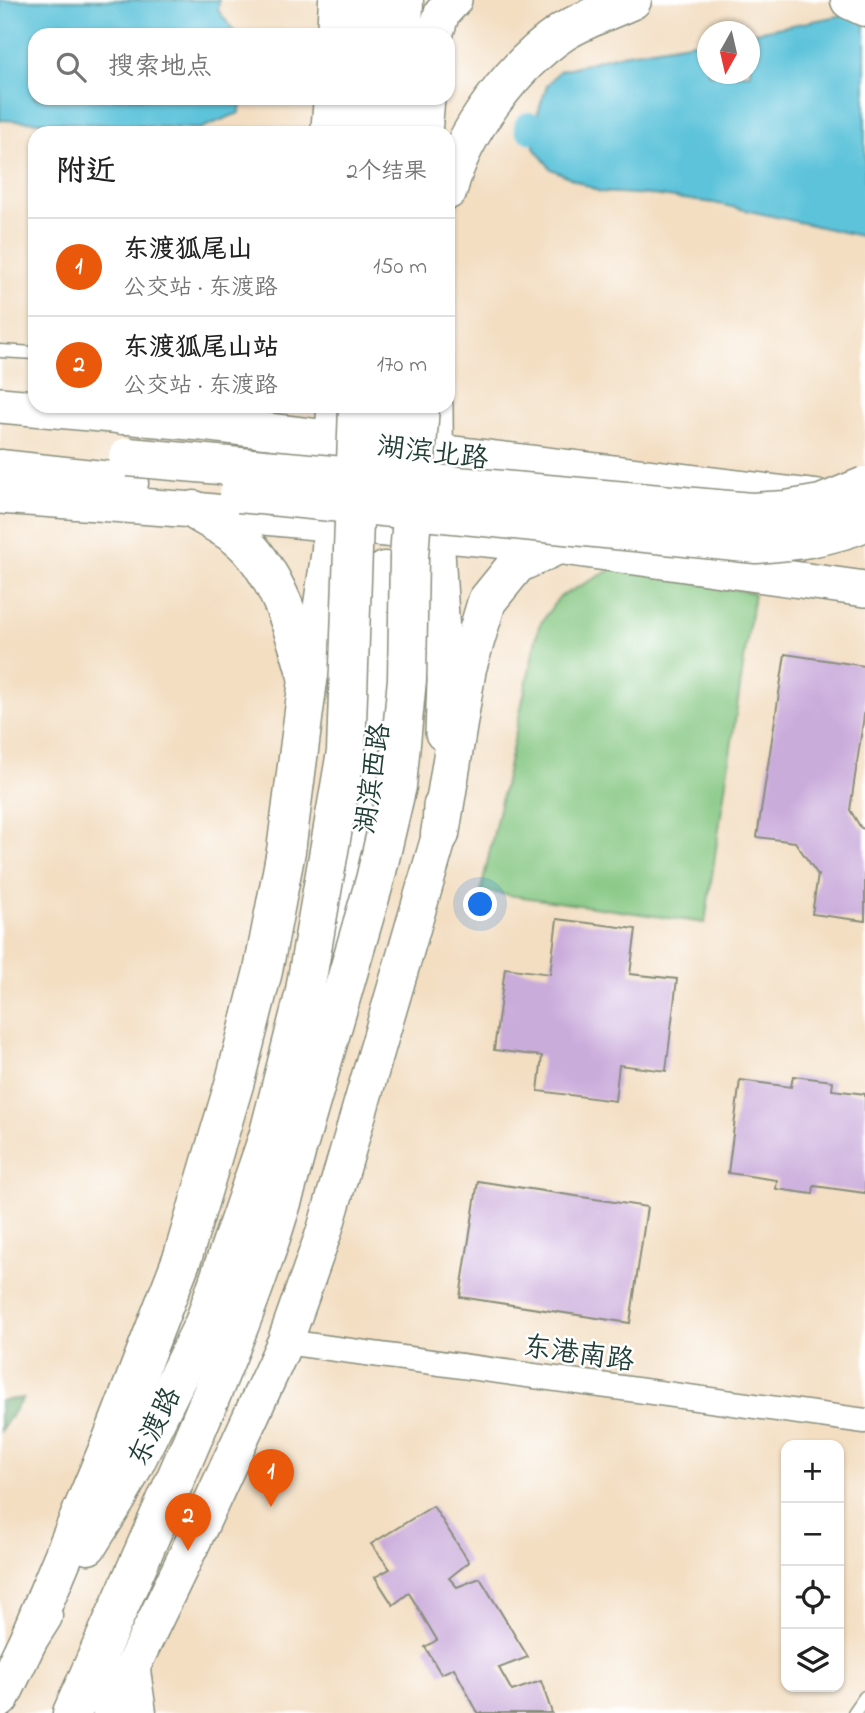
<!DOCTYPE html>
<html lang="zh">
<meta charset="utf-8">
<style>
body{margin:0;font-family:"Indie Flower","LXGW WenKai TC",sans-serif;background:#f2f2f2;color:#222}
.controls{position:absolute;right:21px;bottom:21px;display:grid;overflow:hidden;border-radius:14px;box-shadow:0 2px 5px #0004}
.controls button{width:63px;height:63px;display:grid;place-items:center;padding:0;border:0;border-bottom:2px solid #e0e0e0;background:#fff;color:#222;font:35px sans-serif}
.compass{position:absolute;left:697px;top:21px;width:63px;height:63px;border-radius:50%;background:#fff;box-shadow:0 2px 5px #0004;rotate:188deg}
.you{position:absolute;left:481px;top:905px;width:24px;height:24px;margin:-18px;border:5px solid #fff;border-radius:50%;background:#1a73e8;box-shadow:0 0 0 10px #1a73e833}
.badge{display:grid;place-items:center;width:46px;height:46px;border-radius:50%;background:#ea580c;color:#fff;font-size:23px;font-weight:700}
.pin{position:absolute;translate:-50% -58px;filter:drop-shadow(0 2px 4px #0008)}
.pin::after{content:'';position:absolute;top:37px;width:24px;height:21px;background:inherit;clip-path:polygon(0 0,100% 0,50% 100%)}
.list{margin:0;padding:0;list-style:none}
h2{display:flex;justify-content:space-between;align-items:center;height:91px;margin:0;padding:0 28px;font-size:30px}
h2 small{font-size:23px;font-weight:400;color:#767676}
.list li{display:grid;grid-template-columns:46px 1fr auto;gap:21px;align-items:center;box-sizing:border-box;height:98px;padding:0 28px;border-top:2px solid #e0e0e0}
.list b{display:block;font-size:26px;white-space:nowrap}
.list p{margin:0;font-size:23px;white-space:nowrap;color:#767676}
.list em{font-size:23px;font-style:normal;color:#767676}
.icon{flex:none;width:38px;height:38px;fill:none;stroke:currentColor;stroke-width:2;stroke-linecap:round;stroke-linejoin:round}
.map{position:relative;flex:none;width:865px;height:1713px;overflow:hidden}
.search{position:absolute;background:#fff;box-shadow:0 2px 5px #0004;left:28px;top:28px;width:427px;height:77px;display:flex;align-items:center;gap:18px;box-sizing:border-box;padding:0 24px;border-radius:21px;color:#767676;font-size:26px}
.panel{position:absolute;background:#fff;box-shadow:0 2px 5px #0004;left:28px;top:126px;width:427px;height:287px;border-radius:21px}
.map>svg:first-child{display:block}
.green{fill:#83c680;stroke:#51825a;stroke-width:2}
.forest{fill:#6aab6e;stroke:#447451;stroke-width:2}
.water{fill:#5dc3da;stroke:#3e8087;stroke-width:2}
.lines{fill:none;stroke-linecap:round;stroke-linejoin:round}
.canal{stroke:#5dc3da;stroke-width:30}
.building{fill:#caacdb}
.service-casing{stroke:#898e7b;stroke-width:15}
.minor-casing{stroke:#898e7b;stroke-width:27}
.secondary-casing{stroke:#898e7b;stroke-width:38}
.primary-casing{stroke:#898e7b;stroke-width:41}
.trunk-casing{stroke:#898e7b;stroke-width:41}
.service{stroke:#fff;stroke-width:12}
.minor{stroke:#fff;stroke-width:24}
.secondary{stroke:#fff;stroke-width:35}
.primary{stroke:#fff;stroke-width:38}
.trunk{stroke:#fff;stroke-width:38}
.primary-bridge-casing{stroke:#898e7b;stroke-width:41;stroke-linecap:butt}
.primary-bridge{stroke:#fff;stroke-width:38}
.labels{text-anchor:middle;stroke-width:5;stroke-linejoin:round;paint-order:stroke}
.street-label{font-size:28px;fill:#1f3d34;stroke:#fff}
</style>
<div class="map">
<svg width="865" height="1713" viewBox="0 0 865 1713">
<rect width="100%" height="100%" fill="#fff"/>
<filter id="ink" filterUnits="userSpaceOnUse"><feTurbulence type="fractalNoise" baseFrequency=".0143" numOctaves="2"/><feDisplacementMap in="SourceGraphic" scale="14" xChannelSelector="R" yChannelSelector="G"/><feConvolveMatrix kernelMatrix="1 2 1 2 8 2 1 2 1" color-interpolation-filters="sRGB"/></filter>
<filter id="wash" filterUnits="userSpaceOnUse"><feTurbulence type="fractalNoise" baseFrequency=".00686" numOctaves="4" result="noise"/><feDisplacementMap in="SourceGraphic" scale="28" xChannelSelector="R" yChannelSelector="G"/><feGaussianBlur stdDeviation="1.57" result="paint"/><feColorMatrix in="noise" values="0 0 0 0 0 0 0 0 0 0 0 0 0 0 0 0 0 1.4 0 .05"/><feComposite in="paint" operator="in"/></filter>
<g filter="url(#wash)">
<rect width="100%" height="100%" fill="#f3dec2"/>
<!-- green -->
<path class="green" d="M616 567 754 593 705 923 481 891 539 626 559 597Z"/>
<!-- forest -->
<path class="forest" d="M23 1398 0 1432V1401Z"/>
<!-- water -->
<g class="water">
<path d="M0 0H219L218 10 237 35H35V98H243L239 113 199 129 0 120Z"/>
<path d="M865 11V237L714 203 652 195 600 192 551 169 534 148 533 129 542 100 547 86 559 71 622 54 707 40 708 74H750V33Z"/>
</g>
<g class="lines">
<!-- canal -->
<path class="canal" d="M529 127 533 129"/>
</g>
<g id="blocks">
<!-- building -->
<g class="building">
<path d="M785 654 865 666V709L850 810 861 828 865 829V921L812 914 818 875 795 842 757 837Z"/>
<path d="M557 919 636 929 630 974 677 979 666 1071 619 1065 615 1101 538 1091 542 1056 494 1050 505 968 550 974Z"/>
<path d="M793 1076 833 1081 832 1090 865 1094V1193L814 1186 813 1194 776 1189 777 1180 728 1173 740 1080 791 1087Z"/>
<path d="M478 1181 647 1207 630 1323 460 1297Z"/>
<path d="M433 1506 469 1562 449 1578 457 1587 480 1578 528 1657 499 1668 512 1691 541 1681 552 1713H478L454 1668 441 1674 425 1647 437 1640 409 1593 393 1605 375 1577 390 1569 371 1544Z"/>
</g>
</g>
</g>
<g filter="url(#ink)">
<use href="#blocks" fill-opacity="0" stroke="#898e7b" stroke-width="2"/>
<g class="lines">
<!-- service casing -->
<g class="service-casing">
<g id="service">
<path d="M0 351 35 353"/>
<path d="M854 1713 865 1697"/>
</g>
</g>
<!-- minor casing -->
<g class="minor-casing">
<path id="minor" d="M285 1342 865 1421"/>
</g>
<!-- secondary casing -->
<g class="secondary-casing">
<g id="secondary">
<path d="M435 35 442 13 454 0"/>
<path d="M424 133 427 98"/>
<path d="M0 405 202 423 361 442"/>
<path d="M435 406 436 535 445 682 443 733"/>
<path d="M413 449 820 498"/>
<path d="M0 496 194 510 556 546 865 589"/>
<path d="M110 1713 200 1527 285 1342 324 1232 440 834 441 806"/>
</g>
</g>
<!-- primary casing -->
<g class="primary-casing">
<g id="primary">
<path d="M850 0 865 7"/>
<path d="M336 35 338 0"/>
<path d="M371 35 373 0"/>
<path d="M403 35 404 0"/>
<path d="M330 133 333 98"/>
<path d="M367 133 368 98"/>
<path d="M397 133 399 98"/>
<path d="M448 190C462 132 514 65 563 32 584 19 610 10 632 0"/>
<path d="M123 415 165 411 179 406"/>
<path d="M0 469 129 483"/>
<path d="M440 834 467 668 487 601 517 564 556 546"/>
<path d="M343 936 380 757 385 571"/>
<path d="M88 1545 118 1497 204 1323 268 1137"/>
<path d="M29 1638 113 1437 183 1256 235 1081 263 971 286 851 308 680 321 618 331 550 336 406"/>
<path d="M131 1671 137 1713"/>
<path d="M0 1698 29 1638 43 1616"/>
<path d="M72 1713C107 1635 141 1558 175 1480 227 1361 278 1239 306 1111"/>
</g>
</g>
<!-- trunk casing -->
<g class="trunk-casing">
<path id="trunk" d="M194 510C208 519 223 526 236 536 275 565 296 635 308 680"/>
</g>
<!-- service -->
<use href="#service" class="service"/>
<!-- minor -->
<use href="#minor" class="minor"/>
<!-- secondary -->
<use href="#secondary" class="secondary"/>
<!-- primary -->
<use href="#primary" class="primary"/>
<!-- trunk -->
<use href="#trunk" class="trunk"/>
<!-- primary-bridge casing -->
<g class="primary-bridge-casing">
<g id="primary-bridge">
<path d="M128 457 751 512 786 510 821 504 865 486"/>
<path d="M239 493 756 544C794 541 830 537 865 522"/>
<path d="M386 506 389 406"/>
<path d="M268 1137 304 996 346 752 358 406"/>
<path d="M299 1143 375 880 397 786 407 679 409 557 420 406"/>
</g>
</g>
<!-- primary-bridge -->
<use href="#primary-bridge" class="primary-bridge"/>
</g>
</g>
<g class="labels">
<!-- street labels -->
<g class="street-label">
<text transform="translate(433 451) rotate(7)" y="10">湖滨北路</text>
<text transform="translate(371 778) rotate(-82)" y="10">湖滨西路</text>
<text transform="translate(579 1352) rotate(8)" y="10">东港南路</text>
<text transform="translate(153 1426) rotate(-64)" y="10">东渡路</text>
</g>
</g>
</svg>
<div class="controls">
<button>+</button>
<button>−</button>
<button><svg class="icon" aria-label="locate" viewBox="0 0 24 24"><circle cx="12" cy="12" r="6"/><path d="M12 2v4M12 18v4M2 12h4M18 12h4"/></svg></button>
<button><svg class="icon" aria-label="layers" viewBox="0 0 24 24"><path d="M12 4l9 5-9 5-9-5zM3 14l9 5 9-5"/></svg></button>
</div>
<svg class="compass" viewBox="-18 -18 36 36"><path d="M0-13l5 13h-10z" fill="#e53935"/><path d="M0 13l5-13h-10z" fill="#767676"/></svg>
<div class="you"></div>
<div class="pin badge" style="left:271px;top:1507px">1</div>
<div class="pin badge" style="left:188px;top:1551px">2</div>
<div class="search"><svg class="icon" aria-label="search" viewBox="0 0 24 24"><circle cx="10" cy="10" r="6"/><path d="M15 15l6 6"/></svg>搜索地点</div>
<section class="panel">
<h2>附近<small>2个结果</small></h2>
<ul class="list">
<li><span class="badge">1</span><div><b>东渡狐尾山</b><p>公交站 · 东渡路</p></div><em>150 m</em></li>
<li><span class="badge">2</span><div><b>东渡狐尾山站</b><p>公交站 · 东渡路</p></div><em>170 m</em></li>
</ul>
</section>
</div>
